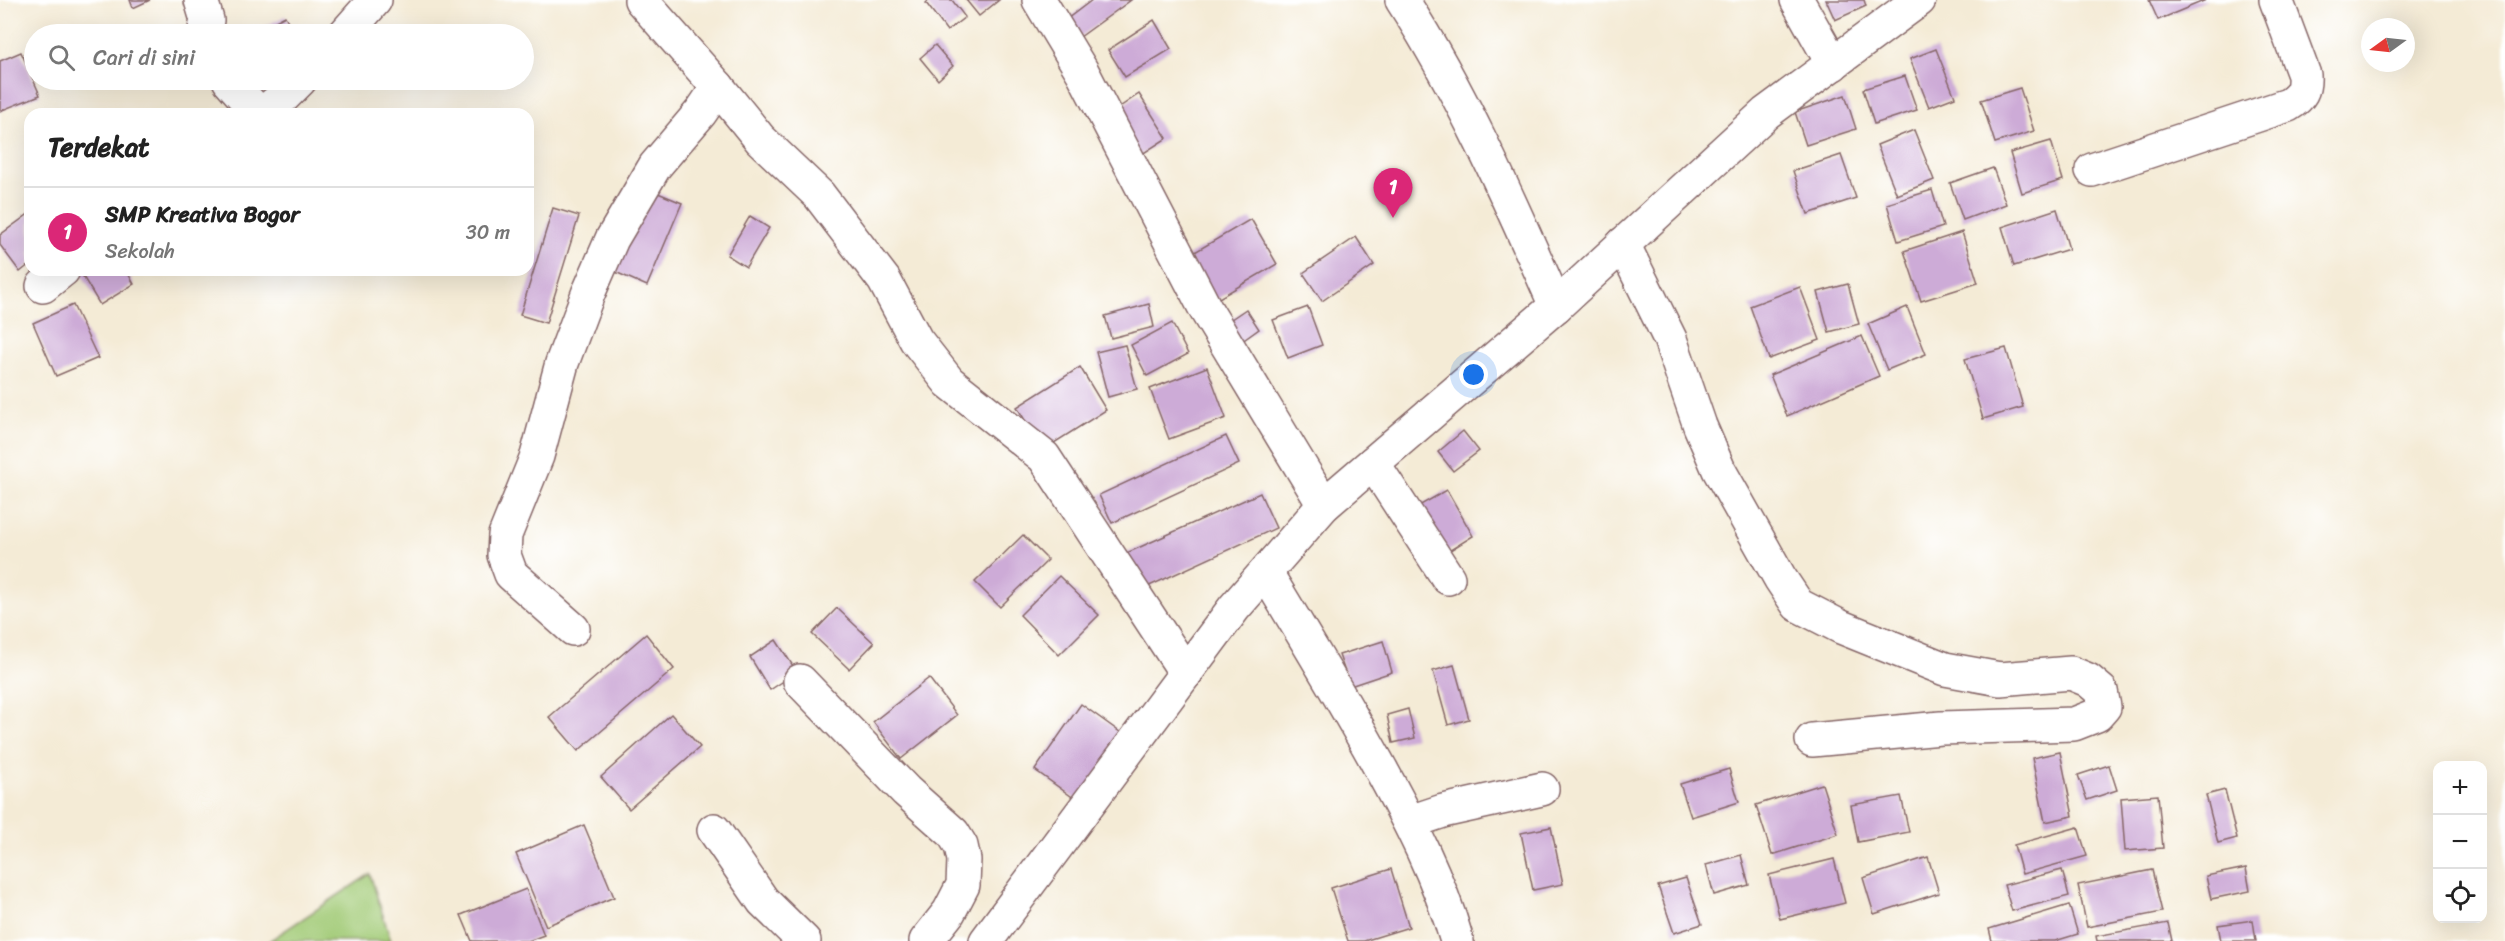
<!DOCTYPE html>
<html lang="id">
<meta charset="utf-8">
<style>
body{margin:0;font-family:Sriracha,sans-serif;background:#f6f6f6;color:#222}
.controls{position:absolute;right:18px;bottom:18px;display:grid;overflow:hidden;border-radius:12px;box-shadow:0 6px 24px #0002}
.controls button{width:54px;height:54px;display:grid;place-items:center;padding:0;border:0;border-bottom:2px solid #e0e0e0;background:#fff;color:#222;font:30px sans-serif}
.compass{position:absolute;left:2361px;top:18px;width:54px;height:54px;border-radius:50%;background:#fff;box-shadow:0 6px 24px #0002;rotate:255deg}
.you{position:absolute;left:1474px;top:375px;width:21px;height:21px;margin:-15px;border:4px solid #fff;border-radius:50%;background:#1a73e8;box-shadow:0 0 0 9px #1a73e833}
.badge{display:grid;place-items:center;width:39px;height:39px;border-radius:50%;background:#db2777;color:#fff;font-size:20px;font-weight:700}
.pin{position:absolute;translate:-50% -50px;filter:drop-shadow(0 2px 3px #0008)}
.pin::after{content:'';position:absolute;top:32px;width:21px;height:18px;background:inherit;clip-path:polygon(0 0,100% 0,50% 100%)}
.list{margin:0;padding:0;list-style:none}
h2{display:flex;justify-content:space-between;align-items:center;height:78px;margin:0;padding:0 24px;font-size:26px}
h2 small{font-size:20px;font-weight:400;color:#767676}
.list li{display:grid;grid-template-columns:39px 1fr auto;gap:18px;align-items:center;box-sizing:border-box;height:90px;padding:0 24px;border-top:2px solid #e0e0e0}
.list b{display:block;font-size:22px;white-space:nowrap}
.list p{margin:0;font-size:20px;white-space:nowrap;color:#767676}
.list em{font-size:20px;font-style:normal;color:#767676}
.icon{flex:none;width:33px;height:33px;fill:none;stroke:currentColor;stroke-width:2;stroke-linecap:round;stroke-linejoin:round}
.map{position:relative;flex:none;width:2505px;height:941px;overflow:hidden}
.search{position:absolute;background:#fff;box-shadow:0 6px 24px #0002;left:24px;top:24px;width:510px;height:66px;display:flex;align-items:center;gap:15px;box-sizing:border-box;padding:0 21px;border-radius:33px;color:#767676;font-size:22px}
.panel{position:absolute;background:#fff;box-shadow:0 6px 24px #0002;left:24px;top:108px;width:510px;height:168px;border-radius:18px}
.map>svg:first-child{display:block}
.green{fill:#a2cb77;stroke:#767551;stroke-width:1.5}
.building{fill:#cdabd7}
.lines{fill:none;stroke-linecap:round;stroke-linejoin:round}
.minor-casing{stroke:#866667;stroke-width:36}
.minor{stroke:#fff;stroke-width:33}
</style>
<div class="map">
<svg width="2505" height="941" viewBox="0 0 2505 941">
<rect width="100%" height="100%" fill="#fff"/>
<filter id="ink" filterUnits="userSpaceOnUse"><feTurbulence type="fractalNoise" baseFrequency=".0167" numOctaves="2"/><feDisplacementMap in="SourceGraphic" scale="12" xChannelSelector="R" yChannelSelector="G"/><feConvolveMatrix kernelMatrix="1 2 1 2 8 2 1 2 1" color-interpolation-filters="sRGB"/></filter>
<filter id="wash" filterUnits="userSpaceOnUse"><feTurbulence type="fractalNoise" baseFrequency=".008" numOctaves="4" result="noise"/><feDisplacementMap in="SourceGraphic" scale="24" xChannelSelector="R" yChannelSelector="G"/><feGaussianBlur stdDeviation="1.35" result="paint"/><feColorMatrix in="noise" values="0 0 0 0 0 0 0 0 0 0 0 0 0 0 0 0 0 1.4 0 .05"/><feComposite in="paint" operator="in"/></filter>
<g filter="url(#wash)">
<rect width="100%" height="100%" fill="#f4ebd6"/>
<!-- green -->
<path class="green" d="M370 874 391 941H269Z"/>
<g id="blocks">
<!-- building -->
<g class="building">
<path d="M130 0H150L133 8Z"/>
<path d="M929 0H952L965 17 947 31 926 3Z"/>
<path d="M966 0H999L979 16Z"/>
<path d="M1092 0H1131L1080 37 1067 19Z"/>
<path d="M1826 0H1864L1866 6 1835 20Z"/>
<path d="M2149 0H2206L2158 20Z"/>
<path d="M285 16 295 34H257L255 32Z"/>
<path d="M1154 20 1171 49 1125 77 1108 50Z"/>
<path d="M935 45 953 66 938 80 920 58Z"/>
<path d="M1936 49 1955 97 1929 107 1910 59Z"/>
<path d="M21 52 40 95 0 111V61Z"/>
<path d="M1905 76 1917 110 1874 124 1863 89Z"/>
<path d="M2020 88 2034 131 1995 143 1981 100Z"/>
<path d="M1139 94 1167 138 1136 158 1108 115Z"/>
<path d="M1845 95 1856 129 1806 145 1795 112Z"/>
<path d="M1914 130 1934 180 1897 195 1877 145Z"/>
<path d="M2051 141 2063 180 2022 193 2010 153Z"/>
<path d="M1841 155 1856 198 1808 214 1793 171Z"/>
<path d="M1993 168 2006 204 1963 220 1950 183Z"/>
<path d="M646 188 682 203 647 286 611 270Z"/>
<path d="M1932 190 1943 227 1898 241 1887 204Z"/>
<path d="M553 208 579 216 546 323 520 315Z"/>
<path d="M2057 209 2069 249 2014 266 2002 227Z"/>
<path d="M30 213V264L20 272 0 245V235Z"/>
<path d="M750 216 769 228 746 267 727 255Z"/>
<path d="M1251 219 1277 264 1214 301 1188 256Z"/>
<path d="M1962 232 1978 283 1921 301 1904 251Z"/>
<path d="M1356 237 1374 265 1322 301 1303 273Z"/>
<path d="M79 270H126L134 284 100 305Z"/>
<path d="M1848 284 1859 324 1829 332 1818 292Z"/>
<path d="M1800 287 1820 340 1769 359 1750 306Z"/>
<path d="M1149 304 1154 327 1111 338 1105 316Z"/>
<path d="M73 305 98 358 56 376 33 323Z"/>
<path d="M1308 307 1322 345 1288 358 1273 320Z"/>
<path d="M1907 307 1926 354 1887 370 1868 324Z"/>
<path d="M1246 309 1259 329 1234 347 1221 326Z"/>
<path d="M1172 323 1188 354 1147 376 1131 345Z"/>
<path d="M1862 336 1879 376 1787 416 1770 375Z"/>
<path d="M1125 345 1137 389 1108 397 1096 352Z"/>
<path d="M2006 348 2023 407 1983 419 1965 359Z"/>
<path d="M1080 367 1106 410 1043 450 1017 407Z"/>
<path d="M1207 367 1226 418 1169 439 1150 389Z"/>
<path d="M1463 431 1479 451 1453 471 1438 452Z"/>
<path d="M1226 436 1239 464 1112 523 1099 495Z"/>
<path d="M1447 490 1473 536 1444 554 1417 507Z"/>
<path d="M1260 493 1276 528 1134 593 1118 557Z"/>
<path d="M1023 535 1048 560 1000 607 975 582Z"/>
<path d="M1059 576 1099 615 1059 655 1020 615Z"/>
<path d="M837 608 874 643 849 669 812 634Z"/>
<path d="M646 634 674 669 578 751 549 717Z"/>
<path d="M776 640 797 672 770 690 750 657Z"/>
<path d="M1383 641 1392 672 1350 686 1339 655Z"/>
<path d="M1454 665 1469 719 1448 725 1433 671Z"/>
<path d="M929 678 957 715 901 759 873 722Z"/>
<path d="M1081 704 1128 738 1082 804 1035 770Z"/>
<path d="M1408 709 1415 738 1393 743 1387 715Z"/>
<path d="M671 714 700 747 629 809 601 777Z"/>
<path d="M2060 752 2073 816 2045 822 2032 758Z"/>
<path d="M2109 765 2117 790 2087 800 2078 775Z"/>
<path d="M1729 769 1739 802 1691 817 1680 784Z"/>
<path d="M1822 784 1838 834 1772 855 1756 805Z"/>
<path d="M2225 790 2237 838 2218 843 2206 795Z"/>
<path d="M2158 795 2163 848 2125 851 2121 798Z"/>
<path d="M1901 796 1909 832 1858 842 1851 805Z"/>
<path d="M584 825 614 897 546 926 516 854Z"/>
<path d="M1551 827 1563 884 1533 890 1521 833Z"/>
<path d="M2078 827 2087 856 2022 874 2014 845Z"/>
<path d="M1741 855 1749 885 1714 895 1706 865Z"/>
<path d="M1928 857 1939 893 1874 914 1863 878Z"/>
<path d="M1834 859 1845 903 1780 919 1769 875Z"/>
<path d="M2246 868 2250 891 2211 899 2206 876Z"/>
<path d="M1391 869 1409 927 1364 941H1348L1331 888Z"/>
<path d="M2062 870 2069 896 2012 911 2004 885Z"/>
<path d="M2152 870 2162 912 2087 927 2078 885Z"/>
<path d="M1686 878 1702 924 1674 933 1658 886Z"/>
<path d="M526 889 544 935 528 941H472L461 915Z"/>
<path d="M2069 905 2078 934 2055 941H1992L1989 929Z"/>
<path d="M2253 920 2256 941H2221L2218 925Z"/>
<path d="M2168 923 2172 941H2097L2096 936Z"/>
</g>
</g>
</g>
<g filter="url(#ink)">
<use href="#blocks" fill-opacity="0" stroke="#866667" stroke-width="1.5"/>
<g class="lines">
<!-- minor casing -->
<g class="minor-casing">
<g id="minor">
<path d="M201 0 207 20 204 34"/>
<path d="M641 0 718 87 760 139 819 195 884 280 916 340 949 382 1044 457 1186 673"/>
<path d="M1039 0 1083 73 1206 310 1324 505"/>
<path d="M1402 0C1464 96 1510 202 1556 306"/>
<path d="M1797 0 1833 64"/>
<path d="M345 34 375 0"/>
<path d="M229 80 259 114"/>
<path d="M262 114 283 97 300 80"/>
<path d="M2092 170 2288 105C2301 97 2305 90 2304 75L2276 0"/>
<path d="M1623 244 1670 339 1700 426 1719 470 1780 578 1798 605 1841 627 1945 669 2000 679 2071 673 2088 680 2101 691 2104 707 2097 715 2074 724 1941 728 1812 740"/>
<path d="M43 286 63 270"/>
<path d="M1373 463 1448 578"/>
<path d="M1266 573C1304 636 1342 698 1377 762 1409 820 1439 878 1457 941"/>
<path d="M573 629 511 574 504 555 505 535 537 456 562 363 588 294 612 239 655 166 701 112 718 87"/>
<path d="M800 681 906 791 953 833 961 846 964 860 963 885 949 912 926 941"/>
<path d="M1410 822 1443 811 1542 789"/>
<path d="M714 830 763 901 804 941"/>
<path d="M986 941 1234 608 1324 505 1556 306 1766 113 1919 0"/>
</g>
</g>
<!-- minor -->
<use href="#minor" class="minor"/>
</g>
</g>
</svg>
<div class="controls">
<button>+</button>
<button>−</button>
<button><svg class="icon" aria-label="locate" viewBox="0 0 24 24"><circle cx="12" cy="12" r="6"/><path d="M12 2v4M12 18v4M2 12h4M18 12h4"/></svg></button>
</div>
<svg class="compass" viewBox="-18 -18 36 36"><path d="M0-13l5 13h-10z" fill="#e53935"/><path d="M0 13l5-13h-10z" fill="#767676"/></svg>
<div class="you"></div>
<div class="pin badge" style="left:1393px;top:218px">1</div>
<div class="search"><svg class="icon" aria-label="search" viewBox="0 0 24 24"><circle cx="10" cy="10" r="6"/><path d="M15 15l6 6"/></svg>Cari di sini</div>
<section class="panel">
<h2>Terdekat<small></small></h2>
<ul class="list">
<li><span class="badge">1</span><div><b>SMP Kreativa Bogor</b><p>Sekolah</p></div><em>30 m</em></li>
</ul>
</section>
</div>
